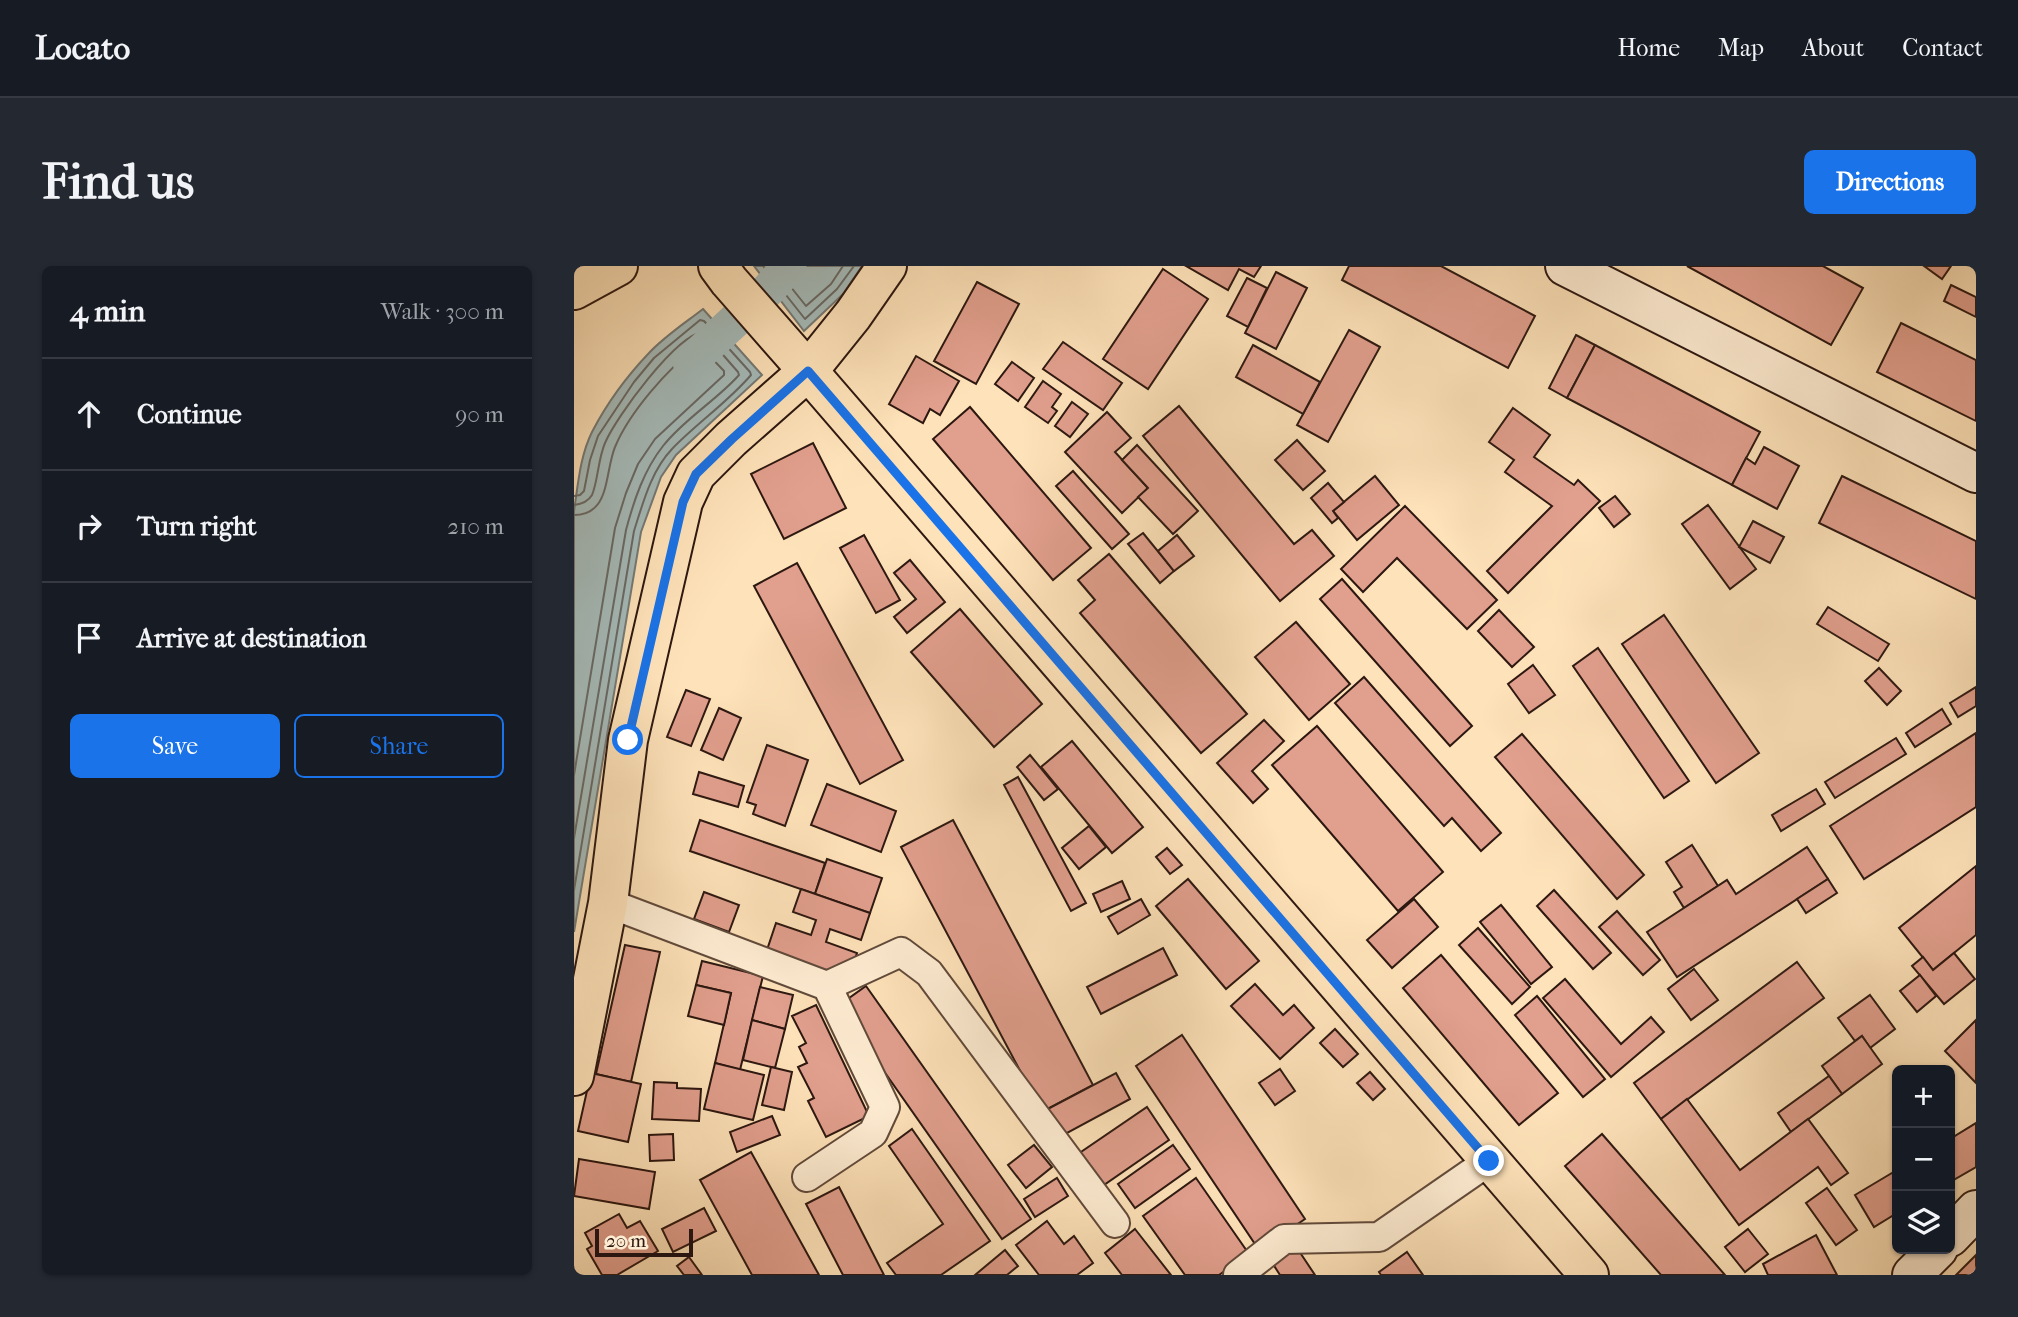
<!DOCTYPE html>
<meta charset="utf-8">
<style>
body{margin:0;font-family:"IM FELL French Canon",serif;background:#242831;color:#f1f3f6}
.controls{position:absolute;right:21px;bottom:21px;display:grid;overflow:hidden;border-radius:10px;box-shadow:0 2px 5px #0004}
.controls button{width:63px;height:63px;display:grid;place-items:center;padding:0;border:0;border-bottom:2px solid #363941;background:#171b24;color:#f1f3f6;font:35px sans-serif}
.scale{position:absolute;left:21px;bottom:18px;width:98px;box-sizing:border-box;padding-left:7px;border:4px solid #2d1811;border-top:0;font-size:19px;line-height:24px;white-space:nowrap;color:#2d1811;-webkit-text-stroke:5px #feecd2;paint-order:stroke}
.stop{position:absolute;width:21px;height:21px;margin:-16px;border:5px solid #1a73e8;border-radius:50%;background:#fff}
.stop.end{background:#1a73e8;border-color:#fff;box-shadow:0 2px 7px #0008}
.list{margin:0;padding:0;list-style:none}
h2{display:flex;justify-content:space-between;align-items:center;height:91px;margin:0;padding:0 28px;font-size:30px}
h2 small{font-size:23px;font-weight:400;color:#9ea1a6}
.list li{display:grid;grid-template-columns:46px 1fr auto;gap:21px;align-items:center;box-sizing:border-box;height:112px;padding:0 28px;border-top:2px solid #363941}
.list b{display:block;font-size:26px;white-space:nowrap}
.list em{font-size:23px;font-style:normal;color:#9ea1a6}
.actions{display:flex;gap:14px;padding:21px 28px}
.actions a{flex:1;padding:16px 0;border:2px solid #1a73e8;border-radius:10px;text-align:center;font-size:24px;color:#1a73e8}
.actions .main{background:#1a73e8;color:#fff}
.icon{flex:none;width:38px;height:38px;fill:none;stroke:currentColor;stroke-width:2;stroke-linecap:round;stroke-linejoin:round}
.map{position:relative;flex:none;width:1402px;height:1009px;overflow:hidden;border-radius:10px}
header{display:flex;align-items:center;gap:42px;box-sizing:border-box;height:98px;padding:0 35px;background:#171b24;border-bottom:2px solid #363941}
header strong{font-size:33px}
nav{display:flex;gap:38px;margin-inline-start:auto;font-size:24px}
.intro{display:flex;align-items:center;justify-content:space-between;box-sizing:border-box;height:168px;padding:0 42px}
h1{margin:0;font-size:49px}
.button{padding:18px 32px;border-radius:10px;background:#1a73e8;color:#fff;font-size:24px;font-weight:700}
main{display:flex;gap:42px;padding:0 42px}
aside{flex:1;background:#171b24;border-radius:10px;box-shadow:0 2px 5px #0004}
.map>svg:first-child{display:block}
.water{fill:#a5bbba;stroke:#757a76;stroke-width:2}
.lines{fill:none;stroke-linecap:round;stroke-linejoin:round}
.shore{stroke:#696a66;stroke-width:2}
.canal{stroke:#a5bbba;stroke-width:35}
.building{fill:#e19f8d;stroke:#2d1811;stroke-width:2}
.street-casing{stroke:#614a3b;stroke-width:32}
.secondary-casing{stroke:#2d1811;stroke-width:42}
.primary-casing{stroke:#2d1811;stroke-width:42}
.street{stroke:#feecd2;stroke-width:28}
.secondary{stroke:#feecd2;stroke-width:38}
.primary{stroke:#fee2b9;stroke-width:38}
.route{stroke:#1a73e8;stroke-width:9}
</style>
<header>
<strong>Locato</strong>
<nav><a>Home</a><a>Map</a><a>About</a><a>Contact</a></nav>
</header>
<div class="intro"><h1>Find us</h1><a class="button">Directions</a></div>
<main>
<aside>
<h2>4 min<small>Walk · 300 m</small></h2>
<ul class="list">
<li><svg class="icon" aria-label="ahead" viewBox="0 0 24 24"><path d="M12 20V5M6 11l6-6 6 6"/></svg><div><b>Continue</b></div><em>90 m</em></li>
<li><svg class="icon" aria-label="right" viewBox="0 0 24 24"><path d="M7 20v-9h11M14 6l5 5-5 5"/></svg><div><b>Turn right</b></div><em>210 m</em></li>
<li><svg class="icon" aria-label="arrive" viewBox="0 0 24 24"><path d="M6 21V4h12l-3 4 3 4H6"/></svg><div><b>Arrive at destination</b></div></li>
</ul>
<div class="actions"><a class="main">Save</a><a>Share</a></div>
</aside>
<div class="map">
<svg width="1402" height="1009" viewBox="0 0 1402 1009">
<rect width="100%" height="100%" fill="#fee2b9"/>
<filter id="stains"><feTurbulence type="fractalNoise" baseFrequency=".00286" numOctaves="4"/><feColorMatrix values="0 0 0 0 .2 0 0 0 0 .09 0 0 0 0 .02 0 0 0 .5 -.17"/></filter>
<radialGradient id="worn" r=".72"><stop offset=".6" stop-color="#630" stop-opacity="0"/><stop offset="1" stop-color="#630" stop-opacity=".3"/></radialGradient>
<!-- water -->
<g class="water">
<path d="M180 0H288L269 28 230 65Z"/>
<path d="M129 43 188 109 102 189 87 211 67 266 0 666V245C4 219 6 190 18 166 32 139 53 110 75 87 91 70 111 57 129 43Z"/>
</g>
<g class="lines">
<!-- shore -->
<g class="shore">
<path d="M189 0 231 53 263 23 280 0"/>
<path d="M200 0 232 40 257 18 269 0"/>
<path d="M0 230 6 229 10 225 16 194 24 170 60 116 80 92 126 54 130 55 176 106 177 109C154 136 123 157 98 183 77 205 69 237 60 265L0 624"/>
<path d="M0 239C8 238 14 236 18 229 24 215 24 193 31 177 42 151 102 69 129 66L164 106 165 109C143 134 110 153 89 180 70 204 60 234 52 264L0 572"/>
<path d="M0 249C9 249 18 246 24 238 34 225 34 198 41 181 55 147 94 102 123 81H127L150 105V109L81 173 64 198 52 227 41 262 0 509"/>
</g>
<!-- canal -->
<path class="canal" d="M116 96 195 23 215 0"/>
</g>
<!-- building -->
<g class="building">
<path d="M612 0H687L680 11 665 3 654 24Z"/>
<path d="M775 0H867L961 50 934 102 768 14Z"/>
<path d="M1113 0H1249L1289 22 1257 79Z"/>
<path d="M1350 0H1377L1368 13Z"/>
<path d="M589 3 634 33 574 123 529 93Z"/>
<path d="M702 6 733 22 702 83 671 67Z"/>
<path d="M673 12 693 22 674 61 653 50Z"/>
<path d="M403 16 445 38 402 118 360 95Z"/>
<path d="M1377 19 1402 31V51L1370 35Z"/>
<path d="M1327 57 1402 94V155L1303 106Z"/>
<path d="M775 64 806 81 754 176 723 159Z"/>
<path d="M1002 69 1021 79 993 132 975 122Z"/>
<path d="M489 76 548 117 529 144 469 103Z"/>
<path d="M679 79 746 116 729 148 662 111Z"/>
<path d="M1021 79 1186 166 1158 219 993 132Z"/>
<path d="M342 90 385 115 366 149 356 143 349 157 315 138Z"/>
<path d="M438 96 460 112 444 135 421 118Z"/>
<path d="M469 115 487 128 478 141 483 145 474 157 451 141Z"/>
<path d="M498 136 514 148 496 171 481 160Z"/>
<path d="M605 140 720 278 738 264 760 290 706 335 569 170Z"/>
<path d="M396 141 517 282 479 314 359 173Z"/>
<path d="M939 142 976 169 960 191 1000 219 1004 214 1026 235 934 327 913 305 978 240 931 206 940 194 915 176Z"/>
<path d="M533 146 557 172 541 186 574 222 548 247 491 186Z"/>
<path d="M723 174 751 205 729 224 701 194Z"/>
<path d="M239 177 272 242 210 273 177 208Z"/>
<path d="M563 179 624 245 599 268 564 231 574 222 548 194Z"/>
<path d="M1190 181 1225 200 1203 243 1158 219 1172 192 1181 198Z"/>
<path d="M499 205 555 268 538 283 482 220Z"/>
<path d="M801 210 825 239 783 274 759 245Z"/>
<path d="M1268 210 1402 275V333L1245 257Z"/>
<path d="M754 217 770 236 759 245 764 252 758 257 737 232Z"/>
<path d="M1041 230 1056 248 1040 261 1025 242Z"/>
<path d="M1134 239 1182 303 1156 323 1108 258Z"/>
<path d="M831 240 923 334 893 363 823 292 789 326 767 303Z"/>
<path d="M1179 255 1210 271 1196 297 1165 281Z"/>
<path d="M569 267 600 305 586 317 554 278Z"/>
<path d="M290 269 326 334 302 347 266 282Z"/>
<path d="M603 269 620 290 600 305 584 285Z"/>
<path d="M535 288 673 448 627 487 506 347 521 334 504 314Z"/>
<path d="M336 294 371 336 333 367 320 351 342 333 320 307Z"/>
<path d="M223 297 329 494 286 518 180 320Z"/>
<path d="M768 313 898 460 876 480 746 333Z"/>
<path d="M1254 341 1315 378 1304 395 1243 358Z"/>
<path d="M386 343 468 438 420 481 337 386Z"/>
<path d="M925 344 960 381 938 401 904 365Z"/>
<path d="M1090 349 1185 487 1142 517 1048 378Z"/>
<path d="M722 356 776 418 735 454 681 391Z"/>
<path d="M1024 382 1115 515 1090 532 999 400Z"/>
<path d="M959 399 981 429 955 447 934 418Z"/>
<path d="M1305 402 1327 425 1313 439 1291 415Z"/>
<path d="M790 411 927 567 907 585 878 552 870 560 761 437Z"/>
<path d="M1402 421V440L1384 451 1376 437Z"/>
<path d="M112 424 136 433 117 480 93 471Z"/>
<path d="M145 442 167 452 149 494 127 484Z"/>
<path d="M1368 443 1377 458 1341 481 1332 467Z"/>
<path d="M690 454 710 475 678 505 694 523 679 537 643 497Z"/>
<path d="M743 460 869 606 824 645 698 499Z"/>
<path d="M1402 467V541L1290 613 1256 560Z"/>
<path d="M948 468 1070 609 1043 633 921 491Z"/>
<path d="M1322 472 1332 488 1261 532 1251 516Z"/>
<path d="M498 475 569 561 538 587 467 501Z"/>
<path d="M193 479 234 494 211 560 179 548 182 539 173 536Z"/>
<path d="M456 489 484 523 470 534 443 501Z"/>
<path d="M125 506 170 520 164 541 119 528Z"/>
<path d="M444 511 512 637 497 645 430 519Z"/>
<path d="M253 518 322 545 307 586 237 559Z"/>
<path d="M1242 523 1251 538 1207 565 1198 549Z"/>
<path d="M126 554 251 597 241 628 116 585Z"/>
<path d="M379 554 519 819 468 846 327 581Z"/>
<path d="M515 560 532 581 505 603 488 582Z"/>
<path d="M1118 579 1144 620 1110 642 1100 626 1108 621 1092 596Z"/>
<path d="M1233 581 1254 613 1103 711 1073 666 1153 614 1162 628Z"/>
<path d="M593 582 608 599 596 608 582 591Z"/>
<path d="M253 593 308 612 296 647 241 628Z"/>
<path d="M1402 600V669L1359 704 1325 662Z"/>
<path d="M614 613 685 695 652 723 582 640Z"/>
<path d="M1254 613 1263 627 1232 647 1223 633Z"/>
<path d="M548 615 556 633 527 646 519 628Z"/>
<path d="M227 623 296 647 287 674 256 663 252 676 283 687 279 699 260 707 193 684 202 657 237 669 242 654 219 646Z"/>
<path d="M980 624 1037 687 1019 703 963 640Z"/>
<path d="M130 626 165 639 155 666 120 653Z"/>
<path d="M567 633 576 649 544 668 534 651Z"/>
<path d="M840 633 864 661 818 702 793 674Z"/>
<path d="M927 639 978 701 957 718 906 656Z"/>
<path d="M1043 645 1086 694 1069 709 1025 661Z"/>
<path d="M904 662 956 721 938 738 885 679Z"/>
<path d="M51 679 86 686 57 816 22 808Z"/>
<path d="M589 682 603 709 527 748 513 721Z"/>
<path d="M1380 687 1401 713 1370 738 1338 700 1349 691 1359 704Z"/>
<path d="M867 689 984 827 945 859 829 722Z"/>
<path d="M128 695 189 710 166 804 141 797 157 727 122 719Z"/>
<path d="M1223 696 1250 732 1087 853 1060 817Z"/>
<path d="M1120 703 1144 734 1117 754 1094 723Z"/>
<path d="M1346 709 1362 730 1343 746 1326 725Z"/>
<path d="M991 713 1047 778 1077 751 1090 766 1037 811 969 732Z"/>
<path d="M681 718 709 749 720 739 740 762 706 793 657 740Z"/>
<path d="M122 719 157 727 150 759 114 750Z"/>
<path d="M292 720 457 953 428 973 264 740Z"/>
<path d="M186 721 219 729 211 763 178 754Z"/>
<path d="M1296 729 1321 763 1296 782 1288 770 1281 775 1264 752Z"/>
<path d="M963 730 1031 813 1009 831 941 749Z"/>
<path d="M242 739 295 850 252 871 234 835 240 832 224 801 233 797 225 781 232 777 218 750Z"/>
<path d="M178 754 211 763 201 802 169 794Z"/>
<path d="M1402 754V817L1371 785Z"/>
<path d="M761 763 784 788 769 801 746 777Z"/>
<path d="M608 769 731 953 685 984 562 800Z"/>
<path d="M1288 770 1308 798 1268 828 1248 800Z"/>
<path d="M141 797 190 809 179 854 130 843Z"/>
<path d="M197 801 218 806 210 844 188 839Z"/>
<path d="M706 803 721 825 701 839 685 817Z"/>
<path d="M796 806 811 823 799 834 783 817Z"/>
<path d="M17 807 67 818 54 876 4 865Z"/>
<path d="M542 807 556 833 482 873 468 846Z"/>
<path d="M1255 810 1268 828 1217 866 1204 847Z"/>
<path d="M80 816 103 817V822L127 823 125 855 78 853Z"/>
<path d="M1113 833 1166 904 1234 853 1274 907 1257 919 1244 901 1165 959 1087 853Z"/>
<path d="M573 841 595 874 527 921 504 888Z"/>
<path d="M198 850 206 869 163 886 156 866Z"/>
<path d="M1402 857V901L1376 916V873Z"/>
<path d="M338 863 416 975 367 1009H322L313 997 369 958 315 880Z"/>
<path d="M99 868 100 894 76 895 75 869Z"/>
<path d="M1028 868 1151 1009H1087L991 900Z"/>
<path d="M460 879 478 901 452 922 434 899Z"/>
<path d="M599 879 616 903 561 942 544 918Z"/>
<path d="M177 886 245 1009H178L126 914Z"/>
<path d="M5 893 81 906 75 943 0 930Z"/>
<path d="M1323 904V947L1300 961 1281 929Z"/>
<path d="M483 912 494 930 461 951 450 933Z"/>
<path d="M622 912 675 988 645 1009H611L569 950Z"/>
<path d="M265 921 310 1009H269L232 938Z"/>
<path d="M1253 922 1283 964 1262 979 1232 937Z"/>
<path d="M130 942 142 965 99 986 88 963Z"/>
<path d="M45 948 53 962 66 955 84 985 43 1009H28L13 983 18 980 11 967Z"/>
<path d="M473 955 490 978 500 970 519 997 503 1009H465L442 979Z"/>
<path d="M561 963 597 1009H548L531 987Z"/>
<path d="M1174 963 1194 988 1171 1006 1151 981Z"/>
<path d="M1242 969 1263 1009H1194L1189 998Z"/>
<path d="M721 979 741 1009H706L697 995Z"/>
<path d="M431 984 444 1000 433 1009H401Z"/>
<path d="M833 986 849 1009H807L805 1006Z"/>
<path d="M1402 989V1009H1382Z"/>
<path d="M115 991 128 1009H110L103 1000Z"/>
</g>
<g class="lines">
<!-- street casing -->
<g class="street-casing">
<g id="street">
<path d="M34 637 253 720 311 841 299 867 233 911"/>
<path d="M253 720 327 686 355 707 541 957"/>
<path d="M664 1009 710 973 805 971 915 895"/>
</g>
</g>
<!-- secondary casing -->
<g class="secondary-casing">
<g id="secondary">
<path d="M991 0 1402 207"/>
<path d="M1376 971 1402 944"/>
<path d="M1338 1009 1364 983"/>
</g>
</g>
<!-- primary casing -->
<g class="primary-casing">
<g id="primary">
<path d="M144 0 155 15 234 105 1015 1009"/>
<path d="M0 24 44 0"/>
<path d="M0 810 34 637 54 474 109 236 122 208 157 173 234 105 279 49 313 0"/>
</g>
</g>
<!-- street -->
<use href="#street" class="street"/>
<!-- secondary -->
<use href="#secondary" class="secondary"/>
<!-- primary -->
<use href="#primary" class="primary"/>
</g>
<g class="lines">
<!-- route -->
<path class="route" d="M54 474 109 236 122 208 158 173 234 105 915 895"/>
</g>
<rect width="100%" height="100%" filter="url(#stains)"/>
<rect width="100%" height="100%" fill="url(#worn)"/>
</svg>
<div class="controls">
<button>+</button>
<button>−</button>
<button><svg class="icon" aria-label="layers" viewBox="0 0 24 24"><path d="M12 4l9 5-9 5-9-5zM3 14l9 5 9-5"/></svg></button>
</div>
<div class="scale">20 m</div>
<div class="stop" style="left:54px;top:474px"></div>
<div class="stop end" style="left:915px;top:895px"></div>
</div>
</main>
